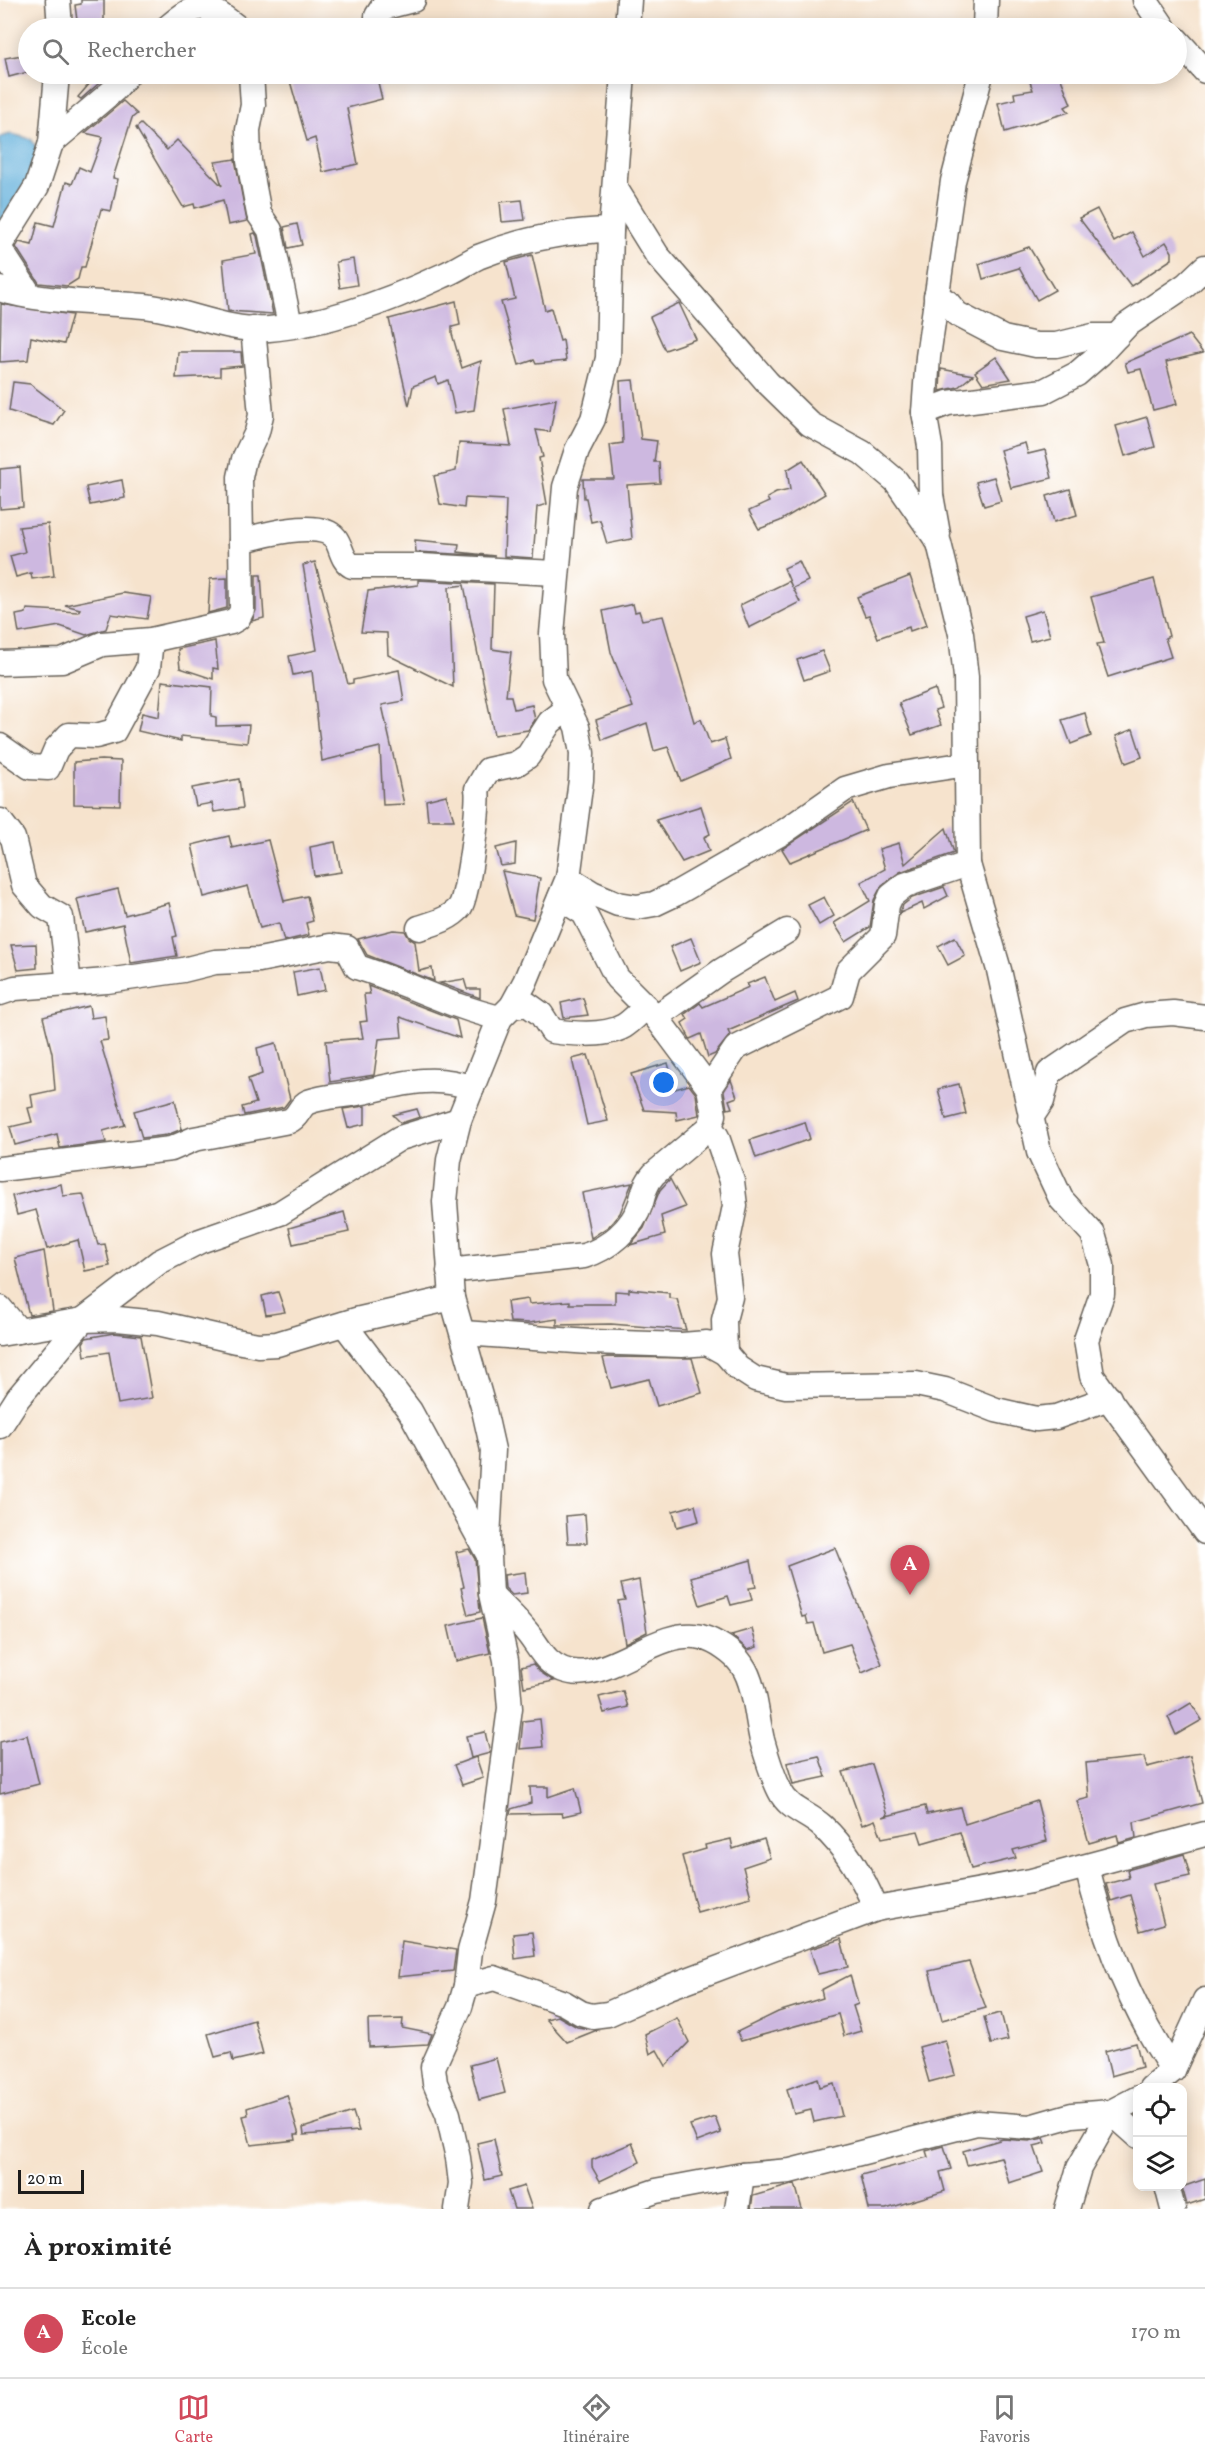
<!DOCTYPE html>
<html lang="fr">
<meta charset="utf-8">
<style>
body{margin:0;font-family:Vollkorn,serif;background:#f2f2f2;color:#222}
.controls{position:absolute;right:18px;bottom:18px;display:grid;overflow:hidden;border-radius:12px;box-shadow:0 3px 15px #0003}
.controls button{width:54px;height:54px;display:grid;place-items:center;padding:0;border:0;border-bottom:2px solid #e0e0e0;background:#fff;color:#222;font:30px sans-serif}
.scale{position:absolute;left:18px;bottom:15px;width:66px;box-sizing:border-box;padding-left:6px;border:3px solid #1c1c1c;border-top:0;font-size:16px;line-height:21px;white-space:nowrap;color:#1c1c1c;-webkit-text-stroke:4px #fff;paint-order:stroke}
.you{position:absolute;left:664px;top:1083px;width:21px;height:21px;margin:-15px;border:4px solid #fff;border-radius:50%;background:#1a73e8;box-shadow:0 0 0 9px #1a73e833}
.badge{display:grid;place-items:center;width:39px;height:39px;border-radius:50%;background:#d1495b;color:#fff;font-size:20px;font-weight:700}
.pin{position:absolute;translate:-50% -50px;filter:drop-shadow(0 2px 3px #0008)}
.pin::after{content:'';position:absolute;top:32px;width:21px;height:18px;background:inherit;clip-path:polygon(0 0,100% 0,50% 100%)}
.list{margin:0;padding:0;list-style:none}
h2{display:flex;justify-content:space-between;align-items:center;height:78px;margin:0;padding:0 24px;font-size:26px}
h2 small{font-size:20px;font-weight:400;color:#767676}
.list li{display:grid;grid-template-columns:39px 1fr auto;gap:18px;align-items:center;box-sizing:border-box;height:90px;padding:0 24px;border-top:2px solid #e0e0e0}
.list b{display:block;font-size:22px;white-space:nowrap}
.list p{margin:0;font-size:20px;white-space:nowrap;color:#767676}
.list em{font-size:20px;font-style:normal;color:#767676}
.icon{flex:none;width:33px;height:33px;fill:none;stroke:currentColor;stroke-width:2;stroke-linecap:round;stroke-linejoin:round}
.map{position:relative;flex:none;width:1205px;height:2209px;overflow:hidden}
.search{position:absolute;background:#fff;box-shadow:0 3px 15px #0003;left:18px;right:18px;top:18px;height:66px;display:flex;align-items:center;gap:15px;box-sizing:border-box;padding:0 21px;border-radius:33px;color:#767676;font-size:22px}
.sheet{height:168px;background:#fff}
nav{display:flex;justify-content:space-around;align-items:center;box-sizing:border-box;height:84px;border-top:2px solid #e0e0e0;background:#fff;font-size:16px;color:#767676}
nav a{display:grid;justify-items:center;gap:3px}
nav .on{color:#d1495b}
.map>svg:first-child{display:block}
.water{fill:#60afda;stroke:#3e667b;stroke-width:1.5}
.building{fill:#cdb8e0}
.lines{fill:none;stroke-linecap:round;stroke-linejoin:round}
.street-casing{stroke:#68625a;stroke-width:27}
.street{stroke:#fff;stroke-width:24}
</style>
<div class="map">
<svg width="1205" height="2209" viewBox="0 0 1205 2209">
<rect width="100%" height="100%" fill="#fff"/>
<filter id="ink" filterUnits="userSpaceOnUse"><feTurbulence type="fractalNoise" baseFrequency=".0167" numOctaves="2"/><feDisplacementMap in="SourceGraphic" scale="12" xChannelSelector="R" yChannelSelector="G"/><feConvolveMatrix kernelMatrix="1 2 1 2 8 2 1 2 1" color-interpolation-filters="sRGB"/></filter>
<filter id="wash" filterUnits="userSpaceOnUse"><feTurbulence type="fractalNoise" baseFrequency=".008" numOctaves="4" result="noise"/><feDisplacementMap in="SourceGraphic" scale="24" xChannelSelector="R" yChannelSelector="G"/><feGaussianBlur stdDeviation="1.35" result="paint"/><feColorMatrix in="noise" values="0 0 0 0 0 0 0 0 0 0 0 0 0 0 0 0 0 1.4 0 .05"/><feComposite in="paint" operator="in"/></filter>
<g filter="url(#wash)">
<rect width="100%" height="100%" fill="#f6e3cd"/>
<!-- water -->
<path class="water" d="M11 134 31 139 41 155 0 230V137Z"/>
<g id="blocks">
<!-- building -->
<g class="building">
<path d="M81 0H104V28H78L75 5 81 4Z"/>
<path d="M28 54V72L9 77 5 58Z"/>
<path d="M98 74H106V77L81 99 78 97Z"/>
<path d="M288 74H376L382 99 347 108 358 164 323 172 315 138 307 141Z"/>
<path d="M1027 74H1059L1071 104 1065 107 1069 112 1005 132 998 103 1015 99 1014 93 1033 90Z"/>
<path d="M123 101 137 114 132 118 113 178 118 179 111 211 101 209 85 267H81L78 279 67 286 39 283 16 247 19 242 32 245 38 222 54 226 66 182 72 184 79 167 90 172 103 137 85 133Z"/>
<path d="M141 124 167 150 177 140 222 186 215 162 235 159 247 221 228 225 223 200 195 208 194 204 183 207 136 128Z"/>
<path d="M522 200 525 220 502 222 500 202Z"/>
<path d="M1097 209 1114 242 1132 232 1145 256 1166 242 1172 252V259L1131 286 1079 218Z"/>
<path d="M297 224 302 245 288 248 284 227Z"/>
<path d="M255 233 257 236 273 314 228 311 223 260 256 254 252 234Z"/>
<path d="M1029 247 1055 290 1037 300 1019 268 983 279 979 264Z"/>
<path d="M532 255 545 310 551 308 560 341 563 340 566 361 536 364 534 360 519 365 501 302 515 299 506 262Z"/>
<path d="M353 259 357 285 340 288 336 262Z"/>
<path d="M456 301 460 325 452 327V334L462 368 481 361 474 410 455 413 448 380 438 384 436 377 413 386 409 406 389 319Z"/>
<path d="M679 303 696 339 665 350 650 317Z"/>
<path d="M1 304 72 315 64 344 31 337 28 360 0 362Z"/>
<path d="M1189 335 1203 353 1166 362 1177 404 1153 410 1141 369 1128 372 1125 363Z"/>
<path d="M178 352H241L242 366 220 368V376L176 378Z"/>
<path d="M996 357 1011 379 983 384 975 372Z"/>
<path d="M941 369 973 375 958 387 940 391Z"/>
<path d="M633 380 641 439 657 441 654 462H659L660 483 627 485 632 539 607 544 600 520 591 522 586 498H584L583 479H614L610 445 623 443 620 381Z"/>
<path d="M13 382 30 384 64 410 54 425 9 411Z"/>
<path d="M556 399 550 432 536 430 543 457 539 458 547 504 537 507 533 558 504 556 506 500 465 498 464 508 440 504 434 476 456 471 459 443 511 446 504 409Z"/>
<path d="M1147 417 1155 447 1125 456 1116 426Z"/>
<path d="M1025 443 1028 454 1045 450 1052 478 1011 488 1000 450Z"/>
<path d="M803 460 825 494 780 521 759 529 749 511 769 502 767 498 776 493 790 490 787 470Z"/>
<path d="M20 467 23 507 0 509V469Z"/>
<path d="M994 477 1001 501 984 506 976 482Z"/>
<path d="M122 480 125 498 90 505 86 487Z"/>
<path d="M1070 489 1077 515 1054 522 1047 496Z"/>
<path d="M48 524 54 576 32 579 31 573 16 577 10 556 25 552 19 527Z"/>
<path d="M415 540 459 544 458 552 495 556 416 552Z"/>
<path d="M799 561 808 581 793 588 800 602 749 628 740 605 789 581 792 587 784 568Z"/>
<path d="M315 562 348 684 353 683V680L399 670 404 701 382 705 404 804 383 805 380 747 322 761 312 671 293 675 289 656 317 650 303 565Z"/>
<path d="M256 575H261L264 618 252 621 256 610Z"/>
<path d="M910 576 927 625 910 631 909 627 878 638 869 615 865 616 857 597Z"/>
<path d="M227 578V608L208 613 210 579Z"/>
<path d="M1154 579 1169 636 1165 638 1171 657 1108 677 1097 644 1104 643 1091 597Z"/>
<path d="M418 580 494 584 492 649 511 652 506 696H511L514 709 532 705 535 720 528 730 494 735 464 585 449 587 453 687 388 655 387 633 361 632 368 591 418 585Z"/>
<path d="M123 593 151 597 147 619 111 614 106 629 86 635 60 626 19 633 16 615 26 613 27 609 78 612 80 609 65 605Z"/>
<path d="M633 604 635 612 639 611 642 620 663 616 694 722 701 719 710 744 725 739 731 759 681 781 668 747 654 751 647 723 602 740 596 720 633 707 611 652 603 611Z"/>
<path d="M1043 610 1050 636 1030 641 1023 616Z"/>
<path d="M215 641 218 669 213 668V679L180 668 178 649Z"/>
<path d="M822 651 830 671 804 680 797 660Z"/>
<path d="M162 681 212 687 211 716 216 717V726L249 725 247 743 181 736V741L138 731 142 713 159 717Z"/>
<path d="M935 689 941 708 935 710 941 725 912 735 899 703Z"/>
<path d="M1085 713 1091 736 1071 744 1062 720Z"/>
<path d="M1133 729 1142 757 1126 763 1116 736Z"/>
<path d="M101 760 121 761 120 805 74 804V762Z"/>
<path d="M239 779 243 808 214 812 212 803 196 806 192 788Z"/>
<path d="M446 795 454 820H428L426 800Z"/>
<path d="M853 802 866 830 790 862 782 849Z"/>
<path d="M701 806 710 834 704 837 709 851 682 862 656 820Z"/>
<path d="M946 828 954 853 900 872 882 885 874 900 870 927 846 942 834 923 870 901 861 882 885 869 879 849 899 843 905 864Z"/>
<path d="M229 836 232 848 268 840 284 901 307 896 313 921 306 923 309 935 284 941 279 923 260 928 248 886 204 897 192 845Z"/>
<path d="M335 842 341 872 314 876 310 847Z"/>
<path d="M516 843 515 864 501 866 496 848Z"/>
<path d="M502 871 540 878 533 919 514 915Z"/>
<path d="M944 887 948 896 924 909 922 903 900 913 903 905 912 898Z"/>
<path d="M118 889 125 915 169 903 177 936 173 937 177 956 131 963 123 924 85 932 77 899Z"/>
<path d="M824 897 834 916 819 925 808 905Z"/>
<path d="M393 930 405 931 409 938 415 942 419 971 432 968 434 981 367 955 358 939Z"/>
<path d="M955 937 965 956 948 965 938 946Z"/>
<path d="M691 938 701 962 680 971 670 947Z"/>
<path d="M36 944 37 968 18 970 11 945Z"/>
<path d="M320 967 325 990 297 996 293 972Z"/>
<path d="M765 977 775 1002 795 993 798 1001 728 1031 730 1035 715 1054 708 1057 701 1034 690 1039 682 1023 688 1019 685 1014 700 1003 703 1007 749 987 747 984Z"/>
<path d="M464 979 467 989H480V998L440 983Z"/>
<path d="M368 986 456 1020 460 1038 400 1017 402 1037 379 1039 374 1075 330 1082 326 1041 363 1038 360 1022 367 1021 364 994H370Z"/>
<path d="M583 998 588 1015 564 1018 561 1003Z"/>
<path d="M89 1006 91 1018 105 1016 108 1040 100 1041 125 1125 103 1131 106 1142 60 1148 57 1134 15 1145 10 1127 32 1122 28 1108 33 1107 31 1095 55 1090 52 1053 43 1017Z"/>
<path d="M276 1043 290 1099 284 1107 244 1115 242 1107 256 1103 248 1079 262 1074 257 1048Z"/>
<path d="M588 1055 608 1121 587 1125 572 1059Z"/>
<path d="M668 1063 675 1089 689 1085 696 1094 699 1115 677 1120 676 1112 644 1110 631 1074Z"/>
<path d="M731 1080 737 1097 729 1100 732 1108 727 1109 724 1091Z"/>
<path d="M959 1084 966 1114 946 1119 938 1089Z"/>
<path d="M175 1100 182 1129 167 1135 142 1138 134 1111Z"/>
<path d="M365 1106V1124L348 1128 343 1109Z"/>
<path d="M417 1109 420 1117 401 1123 393 1115Z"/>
<path d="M805 1122 810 1139 756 1158 750 1140Z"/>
<path d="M670 1179 685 1207 661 1216 665 1235 630 1245 644 1228 660 1190Z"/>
<path d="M632 1183 620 1213 609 1226 591 1238 582 1193Z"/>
<path d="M61 1184 63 1196 83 1194 98 1245 105 1244 110 1266 85 1271 78 1240 47 1249 36 1210 17 1215 12 1196Z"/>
<path d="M344 1212 349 1232 293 1244 289 1228Z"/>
<path d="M44 1251 53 1311 29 1315 15 1258Z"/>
<path d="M629 1289 669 1293V1298L677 1299 686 1330 611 1324 557 1325V1319L529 1323 510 1322 507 1302 528 1299 529 1304 570 1301V1304H615V1291L629 1292Z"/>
<path d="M278 1292 285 1312 266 1315 262 1296Z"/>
<path d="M114 1333 141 1336 152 1398 118 1404 109 1352 85 1356 83 1343 86 1338Z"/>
<path d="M607 1357 692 1358 702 1393 657 1406 649 1379 611 1388 603 1358Z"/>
<path d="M695 1505 699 1521 677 1527 673 1511Z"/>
<path d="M585 1514 587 1543H568L566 1516Z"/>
<path d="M835 1548 882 1664 862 1673 850 1644 822 1652 814 1623 808 1624 806 1616 802 1617 787 1566Z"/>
<path d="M469 1549 475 1559 480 1612 468 1615 461 1588 464 1587 456 1552Z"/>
<path d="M751 1560 756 1587 749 1588 752 1600 731 1605 728 1596 700 1605 691 1577Z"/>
<path d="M525 1572 527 1593 512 1595 505 1588 504 1575Z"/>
<path d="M639 1580 647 1632 625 1643 618 1601 625 1600 621 1584Z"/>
<path d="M482 1618 490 1653 456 1661 448 1626Z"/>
<path d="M752 1629 757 1647 748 1650 731 1635Z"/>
<path d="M533 1664 540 1672 554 1681 524 1687 521 1667Z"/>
<path d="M623 1691 628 1707 604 1713 599 1697Z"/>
<path d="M1191 1703 1202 1720 1176 1735 1168 1717Z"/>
<path d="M540 1719 543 1747 520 1749 523 1721Z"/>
<path d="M485 1732 490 1753 471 1758 466 1736Z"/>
<path d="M27 1735 39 1784 0 1794V1742Z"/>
<path d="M819 1756 826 1777 793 1784 787 1763Z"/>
<path d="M1190 1756 1202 1803 1134 1822 1136 1838 1119 1843 1117 1835 1089 1843 1077 1801 1089 1798 1086 1763 1144 1757 1147 1767Z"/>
<path d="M476 1757 483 1778 462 1785 454 1765Z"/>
<path d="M872 1764 888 1815 883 1817 925 1806 927 1814 960 1807 965 1824 1037 1801 1047 1841 1013 1850 1016 1858 971 1869 960 1832 922 1843 918 1831 882 1838 875 1820 862 1825 843 1772Z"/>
<path d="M530 1787H548V1797L575 1788 581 1812 563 1816 562 1813 510 1814 511 1809 531 1803Z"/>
<path d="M731 1839 733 1849 764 1839 770 1858 743 1867 751 1897 697 1912 682 1856 706 1849 705 1845Z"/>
<path d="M1184 1854 1190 1876 1153 1884 1164 1924 1140 1931 1130 1895 1111 1901 1106 1884 1129 1878 1127 1870Z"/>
<path d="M532 1932 535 1956 515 1959 513 1934Z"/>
<path d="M841 1939 848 1967 818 1974 810 1949Z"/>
<path d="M402 1941 456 1950 453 1971 398 1977Z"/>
<path d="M969 1962 986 2008 942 2020 929 1971Z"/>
<path d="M850 1975 858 2004 853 2006 861 2031 844 2036 838 2014 741 2041 737 2032 778 2012 823 1998 821 1990Z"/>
<path d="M1001 2013 1008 2040 991 2044 984 2017Z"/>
<path d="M558 2016 577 2027 597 2030 567 2042 546 2019Z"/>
<path d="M677 2018 689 2042 666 2066 657 2050 650 2054 645 2034Z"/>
<path d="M403 2019 402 2028 432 2034 428 2044 369 2047 368 2020Z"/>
<path d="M254 2020 263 2054 233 2061 231 2053 215 2057 208 2034Z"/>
<path d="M945 2040 955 2075 929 2082 919 2047Z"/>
<path d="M1136 2043 1142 2067 1111 2076 1105 2051Z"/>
<path d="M496 2058 505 2093 479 2100 470 2065Z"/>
<path d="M818 2078 820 2087 834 2083 842 2116 814 2122 811 2110 794 2114 787 2089Z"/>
<path d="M287 2095 299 2135H295L296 2140 251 2145 243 2116 248 2115 247 2108Z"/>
<path d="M353 2112 359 2131 304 2135 303 2128Z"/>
<path d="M715 2117 721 2133 697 2142 690 2125Z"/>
<path d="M1044 2138 1046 2143 1034 2146 1043 2172 1009 2183 1001 2157 967 2165 963 2151 1003 2139 1029 2141Z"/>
<path d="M494 2139 502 2176 485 2180 477 2143Z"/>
<path d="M632 2143 640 2162 600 2181 592 2167V2160Z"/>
<path d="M944 2146 951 2169 940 2172 945 2191 886 2209H869L861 2175 928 2157 926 2151Z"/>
<path d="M1205 2179V2199L1187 2205 1182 2187Z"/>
<path d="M795 2184 802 2209H751L753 2196Z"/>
<path d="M524 2186 532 2209H514L508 2191Z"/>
</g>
</g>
</g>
<g filter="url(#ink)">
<use href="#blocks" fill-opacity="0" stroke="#68625a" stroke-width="1.5"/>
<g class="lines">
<!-- street casing -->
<g class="street-casing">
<g id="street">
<path d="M58 0 60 28"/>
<path d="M1145 0 1164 28"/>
<path d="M167 28C200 0 204 2 238 28"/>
<path d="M377 28V16L382 8 413 0"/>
<path d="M627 28 629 0"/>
<path d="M985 28 986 0"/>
<path d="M1176 39 1205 71"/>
<path d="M251 74 253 105 248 130 249 161 259 214 270 230 290 325"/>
<path d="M51 143 115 89 128 74"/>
<path d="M616 189 657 255 768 383 810 424 863 453 896 481 939 543 961 634 966 677 968 864 999 970 1039 1152 1061 1199 1093 1234 1102 1265V1294L1086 1340 1092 1376 1205 1532"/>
<path d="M0 245 37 186 51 143 57 74"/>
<path d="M0 249 30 295"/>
<path d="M0 289C36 302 104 302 144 306 186 310 226 332 269 329 328 324 388 301 442 276 455 271 466 263 478 257 520 240 566 231 611 230"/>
<path d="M936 296 947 302 957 314 1003 338 1036 345H1056L1093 336H1117"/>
<path d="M924 412 948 403 1044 391 1077 374 1100 354 1127 325 1186 285 1205 267"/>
<path d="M938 534 931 495 930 446 924 412 928 357 953 181 981 74"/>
<path d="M241 541 240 477 244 459 257 432 261 415 253 328"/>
<path d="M0 663 62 661 102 644 151 640 231 622 238 618 242 610 241 541C262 535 320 519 335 538 342 547 341 560 352 566H421L556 573"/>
<path d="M0 746 30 767 48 768 56 749 69 735 96 736 114 731 148 668 151 640"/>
<path d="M0 821 13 838 24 885 42 906 61 917 69 984"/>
<path d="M568 878 592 893 618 904 637 907 654 904 675 894 785 831 845 789 889 776 967 764"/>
<path d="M560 898 584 913 617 978 656 1017 709 1088 736 1048 841 996 848 971 883 936 887 905 891 896 905 885 968 864"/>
<path d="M419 928C432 924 451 919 460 907 468 895 480 802 477 789L488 770 516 764 528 756 550 722 567 709"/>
<path d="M0 993 15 988 107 981 183 970 215 962 259 960 330 946 347 948 357 967C406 982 451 1007 500 1018"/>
<path d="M512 1006 527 1004 541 1014 552 1031C573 1034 605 1037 624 1026 632 1021 639 1013 646 1007"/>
<path d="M656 1017 721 971 787 931"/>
<path d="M1030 1119 1042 1101 1049 1073 1125 1021 1146 1015 1173 1013 1205 1017"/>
<path d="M710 1127 717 1137 732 1181 735 1206 725 1254 730 1297 724 1320 725 1353"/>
<path d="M0 1169 171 1149 194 1139 289 1121C299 1117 299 1106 308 1102 324 1096 342 1096 358 1093 398 1085 432 1073 472 1088"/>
<path d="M449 1271 584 1256C608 1249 633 1228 641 1203 644 1191 646 1183 654 1174L710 1127 714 1115 709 1088"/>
<path d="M0 1308 19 1331"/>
<path d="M344 1324 410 1411 487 1552"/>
<path d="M463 1333 590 1342 682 1345 707 1343 725 1353 738 1368 755 1379 786 1386 916 1384 945 1390 996 1410 1036 1419 1056 1417 1109 1398"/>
<path d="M0 1334 83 1320 117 1319 158 1323 236 1341 258 1345 277 1344 356 1320 452 1298"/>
<path d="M0 1426 18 1398 83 1320 159 1262 200 1241 280 1213 400 1138 459 1120"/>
<path d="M492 1595C503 1607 516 1618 526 1631 534 1640 540 1652 548 1660 592 1702 651 1625 701 1637 716 1641 734 1653 742 1665 755 1683 757 1719 762 1740 767 1758 772 1775 780 1791 789 1810 808 1813 822 1826 846 1848 864 1879 876 1909"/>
<path d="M1087 1867C1104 1938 1132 2010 1173 2070"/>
<path d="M466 1986 494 1978 564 2003 581 2013 592 2016 608 2014 669 1987 876 1909 1031 1881 1205 1834"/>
<path d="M1151 2088 1173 2070 1205 2000"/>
<path d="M1167 2186 1173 2209"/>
<path d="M457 2209 461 2183 458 2158 448 2114 435 2083 433 2067 460 2007 466 1986 470 1951 484 1901 510 1708 506 1660 491 1594 488 1538 493 1450 484 1410 452 1298 445 1202 449 1160 459 1120 500 1018 512 1006 525 982 568 878 581 780 582 753 577 727 554 679 552 634 565 487 577 450 593 419 608 358 611 230 623 74"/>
<path d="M603 2209 656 2191 742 2175 790 2171 977 2123 1030 2127 1072 2115 1111 2112 1138 2098"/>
<path d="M737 2209 742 2175"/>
<path d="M1067 2209 1079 2168 1111 2112 1138 2136"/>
</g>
</g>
<!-- street -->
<use href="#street" class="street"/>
</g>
</g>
</svg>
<div class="controls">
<button><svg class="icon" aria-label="locate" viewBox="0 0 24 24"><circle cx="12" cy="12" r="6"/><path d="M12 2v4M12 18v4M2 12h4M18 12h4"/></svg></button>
<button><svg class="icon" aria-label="layers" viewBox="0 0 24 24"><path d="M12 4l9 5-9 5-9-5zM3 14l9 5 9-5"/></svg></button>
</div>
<div class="scale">20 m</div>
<div class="you"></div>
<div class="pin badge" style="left:910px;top:1595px">A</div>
<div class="search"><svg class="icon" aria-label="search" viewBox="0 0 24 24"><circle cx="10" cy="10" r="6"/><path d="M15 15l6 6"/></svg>Rechercher</div>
</div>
<section class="sheet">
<h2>À proximité<small></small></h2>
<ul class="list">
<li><span class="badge">A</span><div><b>Ecole</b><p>École</p></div><em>170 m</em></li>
</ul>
</section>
<nav>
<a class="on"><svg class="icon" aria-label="map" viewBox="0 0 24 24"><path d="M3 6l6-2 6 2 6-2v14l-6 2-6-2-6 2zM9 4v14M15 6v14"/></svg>Carte</a>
<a><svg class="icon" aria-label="directions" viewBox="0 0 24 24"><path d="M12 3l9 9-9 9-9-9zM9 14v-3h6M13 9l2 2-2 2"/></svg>Itinéraire</a>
<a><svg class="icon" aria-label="saved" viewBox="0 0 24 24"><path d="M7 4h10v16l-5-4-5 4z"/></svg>Favoris</a>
</nav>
